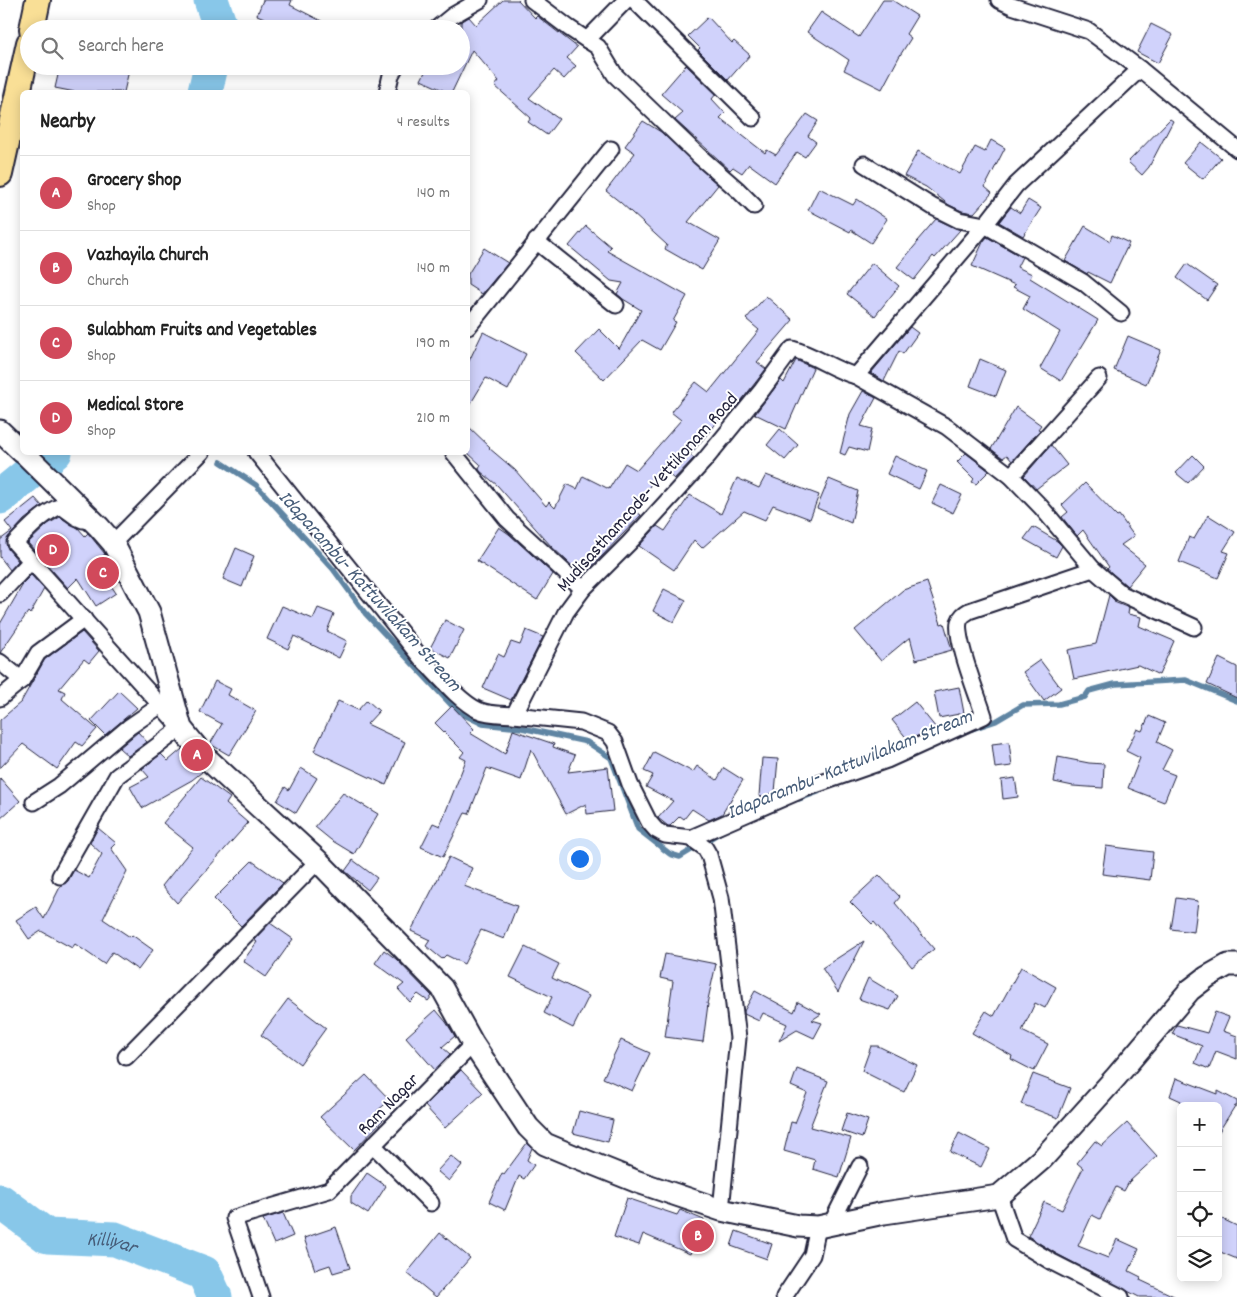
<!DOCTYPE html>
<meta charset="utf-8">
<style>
body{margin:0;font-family:Dekko,sans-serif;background:#f2f2f2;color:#222}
.controls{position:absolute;right:15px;bottom:15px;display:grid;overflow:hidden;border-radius:8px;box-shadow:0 2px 12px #0003}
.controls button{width:45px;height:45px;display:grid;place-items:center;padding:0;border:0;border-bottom:1px solid #e0e0e0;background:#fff;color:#222;font:25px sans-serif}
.you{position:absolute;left:579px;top:858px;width:18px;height:18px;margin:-12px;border:4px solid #fff;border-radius:50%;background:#1a73e8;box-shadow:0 0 0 8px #1a73e833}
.badge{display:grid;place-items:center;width:32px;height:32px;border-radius:50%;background:#d1495b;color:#fff;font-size:16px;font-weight:700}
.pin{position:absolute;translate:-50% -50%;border:2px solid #fff;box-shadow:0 1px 5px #0006}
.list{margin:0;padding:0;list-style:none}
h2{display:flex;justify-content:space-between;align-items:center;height:65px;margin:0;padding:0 20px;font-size:21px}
h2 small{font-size:16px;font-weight:400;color:#767676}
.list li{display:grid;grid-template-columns:32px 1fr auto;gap:15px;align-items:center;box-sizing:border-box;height:75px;padding:0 20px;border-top:1px solid #e0e0e0}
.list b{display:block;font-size:19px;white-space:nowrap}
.list p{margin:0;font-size:16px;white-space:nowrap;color:#767676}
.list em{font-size:16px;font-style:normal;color:#767676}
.icon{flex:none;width:28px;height:28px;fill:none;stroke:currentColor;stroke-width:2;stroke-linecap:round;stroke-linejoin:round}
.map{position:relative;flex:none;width:1237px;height:1297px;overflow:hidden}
.search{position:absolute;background:#fff;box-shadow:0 2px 12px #0003;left:20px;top:20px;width:450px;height:55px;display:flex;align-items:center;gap:12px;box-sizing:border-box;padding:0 18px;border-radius:28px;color:#767676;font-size:19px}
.panel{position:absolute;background:#fff;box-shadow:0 2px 12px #0003;left:20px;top:90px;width:450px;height:365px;border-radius:8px}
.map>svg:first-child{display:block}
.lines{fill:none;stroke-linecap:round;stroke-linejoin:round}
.stream{stroke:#5f85a3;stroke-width:5.5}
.river{stroke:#88c7e9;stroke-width:35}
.building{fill:#d0d2fb;stroke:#22223b}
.street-casing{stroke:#22223b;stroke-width:19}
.secondary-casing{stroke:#22223b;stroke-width:25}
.primary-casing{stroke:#22223b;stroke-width:28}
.street{stroke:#fff;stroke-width:15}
.secondary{stroke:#fff;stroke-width:21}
.primary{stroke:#f9df96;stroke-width:24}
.labels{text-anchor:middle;stroke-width:4;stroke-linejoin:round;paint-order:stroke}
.street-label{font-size:19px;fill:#22223b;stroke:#fff}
.water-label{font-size:20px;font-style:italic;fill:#465c78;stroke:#fff}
</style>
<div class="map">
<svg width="1237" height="1297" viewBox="0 0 1237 1297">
<rect width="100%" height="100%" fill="#fff"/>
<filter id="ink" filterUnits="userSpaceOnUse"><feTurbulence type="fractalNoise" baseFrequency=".02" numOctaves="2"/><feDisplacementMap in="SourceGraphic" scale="10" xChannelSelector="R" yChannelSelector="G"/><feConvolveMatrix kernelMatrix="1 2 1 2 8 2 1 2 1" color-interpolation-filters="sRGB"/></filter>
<g filter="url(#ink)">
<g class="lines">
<!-- stream -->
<g class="stream">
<path d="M221 462 256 485 333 569 365 613 458 712 483 724 522 728 587 742 611 758 638 829 670 854 680 857 721 832"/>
<path d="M972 729 996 721 1023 705 1059 704 1085 697 1089 691 1115 684 1186 680 1237 701"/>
<path d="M799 799 818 792"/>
</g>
<!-- river -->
<g class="river">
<path d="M211 0 220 26V29"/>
<path d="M205 92 211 66"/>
<path d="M0 497 55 452"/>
<path id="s1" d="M0 1201 47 1236 115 1239 204 1273 215 1297"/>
</g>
</g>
<!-- building -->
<g class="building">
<path d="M263 0H292L290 5 337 29H291L257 15Z"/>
<path d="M503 0H518L535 18 537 16 577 47 567 58 576 66 564 79 554 70 529 98 559 119 547 135 528 122 531 118 495 86 499 81 472 50 452 92H447L421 80 428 66H461V22L469 17 476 25Z"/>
<path d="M883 0H892L917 16 906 34 911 38 899 57 882 89 844 70 849 60 807 32 821 12 859 37Z"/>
<path d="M708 17 732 43 734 41 750 55 728 80 698 50 700 48 688 36Z"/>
<path d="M1151 24 1173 35 1158 63 1137 52Z"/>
<path d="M686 65 716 94 712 99 725 113 720 118 765 153 767 150 776 155 807 114 818 121 808 136 816 142 805 157 797 152 775 183 749 164 742 173 733 167 730 170 675 120 683 113 661 94Z"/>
<path d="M60 66H130L124 92H75L55 88Z"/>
<path d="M1170 119 1173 121 1149 167 1142 175 1128 162Z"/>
<path d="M643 121 661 132 718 185 688 222 720 240 702 270 665 249 667 245 620 202 606 191 635 153 625 146Z"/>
<path d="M991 140 1005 148 985 187 992 193 974 213 962 211 949 205 926 187 904 176 918 151 960 174 975 147 985 152Z"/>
<path d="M1201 142 1221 158 1203 179 1183 163Z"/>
<path d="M819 188 853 205 857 199 887 219 871 243 851 230 850 232 808 210Z"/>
<path d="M1028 200 1041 208 1023 236 999 222 1011 207 1020 213Z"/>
<path d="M936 219 960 230 935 258 933 256 914 280 897 267 918 242 917 241Z"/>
<path d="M586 226 611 247 607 251 687 296 673 321 676 322 660 350 642 340 604 380 576 353 599 329 619 349 641 310 623 299 617 294 623 283 611 281 569 246Z"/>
<path d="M1085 226 1110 241 1112 235 1129 243 1110 283 1088 272 1087 274 1065 261Z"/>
<path d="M987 237 1022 257 1017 267 1032 274 1030 278 1098 320 1061 381 1040 368 1060 332 1023 309 1030 296 1013 287 1015 285 972 266 983 242Z"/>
<path d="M484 248 508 263 482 294 468 285V274Z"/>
<path d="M872 263 899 286 875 316 847 294Z"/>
<path d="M1187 264 1217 285 1207 300 1177 278Z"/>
<path d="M766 296 793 320 757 362 766 369 738 405 733 403 690 455 694 458 674 479 661 467 635 511 641 515 583 576 551 546 497 485 480 471 479 469 481 465 468 453V426L490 447 489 448 515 470 546 506 549 502 555 508 567 484 577 489 583 476 609 489 625 463 637 470 681 420 671 412 696 382 709 392 759 330 746 319Z"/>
<path d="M910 327 918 333 903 354 899 351 884 381 871 373Z"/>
<path d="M483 332 526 354 508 390 486 378 468 408V363Z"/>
<path d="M1128 336 1161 350 1146 384 1114 370Z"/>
<path d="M980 359 1006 370 996 396 970 386Z"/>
<path d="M796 360 813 368 786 429 755 414 781 380 784 383Z"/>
<path d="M863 391 876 398 861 426 872 429 867 452 849 447 845 455 840 453 850 414Z"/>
<path d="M1016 407 1041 425 1038 429 1040 430 1012 461 1007 455 1003 458 991 449Z"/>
<path d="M780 429 798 445 785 460 767 445Z"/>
<path d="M1051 445 1067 465 1036 489 1024 476Z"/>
<path d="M966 453 989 471 976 484 972 482 974 479 957 462Z"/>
<path d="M1193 455 1204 466 1188 483 1176 473Z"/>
<path d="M895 456 927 471 919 489 887 474Z"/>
<path d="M766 475 819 495 810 519 773 505 765 520 744 511 702 548 694 540 674 570 639 546 657 526 665 531 690 495 721 514 737 478 759 488Z"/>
<path d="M829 479 858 491 851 523 817 508Z"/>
<path d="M1085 483 1117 516 1119 515 1134 536 1121 545 1145 564 1127 586 1107 569 1109 567 1083 530 1077 536 1062 517 1068 512 1062 505Z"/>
<path d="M941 485 962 495 953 513 932 503Z"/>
<path d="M35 498 42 506 24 520 6 540 8 549 18 561 10 570 0 557V540L12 531 5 522Z"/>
<path d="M1208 515 1235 532 1223 551 1229 553 1218 578 1179 562 1189 537 1194 539Z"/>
<path d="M60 517 78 528 85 536 88 533 105 554 95 562 116 593 96 606 78 578 68 588 28 543 48 524Z"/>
<path d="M499 527 509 534 553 574 537 600 477 561Z"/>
<path d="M1033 527 1057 541 1062 546 1056 557 1024 539Z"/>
<path d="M236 548 254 556 242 587 223 579Z"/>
<path d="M31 575 44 589 30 614 28 612 0 653V624L22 586 21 585Z"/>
<path d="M927 582 941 624 944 623 952 650 916 660 910 637 881 661 855 630 903 590Z"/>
<path d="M664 589 686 600 674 622 653 611Z"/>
<path d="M1109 595 1115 601 1114 602 1129 608 1128 614 1141 617 1139 626 1174 641 1159 675 1138 665 1074 679 1068 650 1096 644Z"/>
<path d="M282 606 313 619 318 608 334 614 327 631 347 641 339 658 294 636 288 649 267 639Z"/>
<path d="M445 620 464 630 450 658 430 648Z"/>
<path d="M526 630 543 637 511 700 483 688 498 654 504 657 511 642 520 645Z"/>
<path d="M82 632 99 651 89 663 84 659 59 689 65 692 62 699 97 729 82 746 76 742 57 769 23 744 0 768V720L21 702 45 659Z"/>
<path d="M1219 658 1237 667V698L1207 684Z"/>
<path d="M1040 660 1061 688 1044 701 1023 672Z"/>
<path d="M215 681 231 689 228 695 256 711 229 755 210 744 222 724 200 712Z"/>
<path d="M959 687 964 713 939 718 934 692Z"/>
<path d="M119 691 137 708 105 735 91 721Z"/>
<path d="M367 700 379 711 367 724 405 742 386 785 314 751 338 701 358 710Z"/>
<path d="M915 702 936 728 908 740 892 720Z"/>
<path d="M452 706 474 729 470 733 505 754 513 730 554 744 553 747 575 755 568 772 608 767 613 811 587 814 586 804 566 814 531 749 521 780 487 768 469 814 465 813 443 857 421 847 433 823 440 826 466 760 460 757 464 752 435 723Z"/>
<path d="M1149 716 1165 723 1157 742 1172 750 1162 770 1175 775 1164 802 1128 788 1140 758 1126 751 1137 729 1142 731Z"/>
<path d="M138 732 147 742 128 756 119 748Z"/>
<path d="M1009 742 1012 766 995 768 992 744Z"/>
<path d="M182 749 202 772 192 780 142 808 130 787 149 777 142 769 161 754 168 761Z"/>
<path d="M654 752 693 772 697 766 717 780 724 768 743 780 722 814 709 820 692 809 684 819 680 816 670 826H668L658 818 673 801 646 787 653 775 644 771Z"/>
<path d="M1058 757 1089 763 1104 764 1103 788 1073 786 1054 782Z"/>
<path d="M762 758 778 759 775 792 763 797 759 796Z"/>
<path d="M301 768 317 778 296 813 277 801 285 787 289 790Z"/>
<path d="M201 777 230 798 226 804 248 823 177 903 162 886 193 847 163 823Z"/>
<path d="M0 778 20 801 0 819Z"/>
<path d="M1015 778 1018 797 1003 799 1001 780Z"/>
<path d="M343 793 378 814 354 854 331 840 315 827Z"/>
<path d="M98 828 116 843 111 848 127 871 103 919 130 937 132 935 153 950 138 970 112 952 104 964 75 944 72 948 41 931 29 939 16 920 36 907 44 919 61 885 68 881 74 870 89 878 102 854 90 843Z"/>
<path d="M1106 846 1153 852 1150 880 1102 874Z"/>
<path d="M449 857 472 868 464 886 517 906 504 939 481 930 464 964 446 955 442 959 426 946 430 940 411 931Z"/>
<path d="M353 860 377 878 368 890 345 871Z"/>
<path d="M252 861 283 883 241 926 214 899Z"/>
<path d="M879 875 900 897 895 903 934 949 912 967 874 922 872 924 850 902Z"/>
<path d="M1176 898 1198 901 1194 932 1171 929Z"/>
<path d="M270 923 293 939 266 977 243 961 257 942 254 940Z"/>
<path d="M864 941 838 992 822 968Z"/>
<path d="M525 947 559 964 552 978 589 996 573 1028 544 1013 552 997 510 977Z"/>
<path d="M384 950 396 959 432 996 428 1001 418 994 410 1002 398 989 404 984 375 963Z"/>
<path d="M665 954 716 964 707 1004H708L703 1042 665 1037 673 981 660 978Z"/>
<path d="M1021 967 1056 987 1045 1008 1035 1003 1022 1031 1048 1044 1034 1071 1011 1059 1012 1056 972 1033 986 1011 994 1016Z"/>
<path d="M868 978 898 996 890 1010 859 999Z"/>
<path d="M755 991 794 1012 798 1002 821 1014 812 1020 822 1023 814 1038 797 1030 779 1041 787 1024 763 1013 759 1021 744 1014V1011Z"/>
<path d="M288 999 326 1028 300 1064 261 1035Z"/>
<path d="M436 1010 446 1022 455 1036 442 1047 450 1054 435 1070 406 1037Z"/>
<path d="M1215 1012 1229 1017 1223 1031 1237 1036V1059L1216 1051 1209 1069 1195 1063 1202 1046 1172 1034 1177 1025 1207 1033Z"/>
<path d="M621 1040 650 1053 632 1091 603 1078Z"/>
<path d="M871 1046H878L917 1065 904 1092 862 1071Z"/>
<path d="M797 1069 828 1081 810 1127 851 1138 839 1177 813 1169 815 1160 784 1151 791 1122 795 1123 807 1093 791 1086Z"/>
<path d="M461 1070 483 1093 445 1128 425 1106Z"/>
<path d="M1033 1074 1070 1088 1058 1118 1021 1104Z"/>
<path d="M366 1075 390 1100 377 1111 384 1119 354 1150 320 1117Z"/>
<path d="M1176 1078 1218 1094V1091L1237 1101V1106H1235L1218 1133V1106H1179L1181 1101 1170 1096Z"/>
<path d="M579 1111 613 1120 608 1142 573 1133Z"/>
<path d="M847 1113 868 1120 862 1138 841 1131Z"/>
<path d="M1127 1123 1157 1156 1129 1182 1124 1191 1116 1187 1100 1219 1092 1215 1078 1246 1108 1258 1117 1239 1139 1249 1129 1271 1141 1277 1140 1280 1176 1297H1139L1055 1253 1028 1236 1044 1202 1062 1210 1083 1168 1077 1163 1095 1141 1102 1146Z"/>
<path d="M959 1133 990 1149 981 1167 950 1152Z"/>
<path d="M527 1143 532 1148 527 1160 534 1165 524 1179 519 1176 505 1210 489 1202 502 1173 504 1174Z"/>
<path d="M451 1156 462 1165 449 1181 437 1171Z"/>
<path d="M367 1173 386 1186 368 1214 351 1203V1196Z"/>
<path d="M627 1198 677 1215 680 1210 704 1220 690 1254 643 1234 639 1245 614 1237Z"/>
<path d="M283 1213 293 1236 274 1244 263 1219Z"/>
<path d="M1218 1217 1237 1226V1259L1218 1251Z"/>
<path d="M336 1227 350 1268 333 1273 330 1265 315 1270 304 1238Z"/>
<path d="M736 1231 772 1244 767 1259 731 1246Z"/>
<path d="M440 1233 470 1258 436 1297 407 1273Z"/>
</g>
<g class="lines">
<!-- street casing -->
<g class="street-casing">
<g id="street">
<path d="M532 0 569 28 587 40 626 0"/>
<path d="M634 0 753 118"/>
<path d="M999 0 1012 6 1089 31 1140 69"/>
<path d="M436 29 452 16 480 0"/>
<path d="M587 40 598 47 615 75 699 156 738 190 754 206"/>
<path d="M387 92 391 75 396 66"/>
<path d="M864 164 933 207 959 220 985 225 1083 282 1121 313"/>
<path d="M536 241 616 305"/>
<path d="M468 327 611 149"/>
<path d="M856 376 947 427 1011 476 1041 507 1093 569 1122 594 1194 627"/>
<path d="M256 452 422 659C436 673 460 702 478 710 489 715 502 714 514 715L566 612 583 589 629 543 704 461 762 390 792 349C815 355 833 370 856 376L985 225 1016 185 1140 69 1237 149"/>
<path d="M453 452 507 519 583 589"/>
<path d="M1011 476 1099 378"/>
<path d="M113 543 202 452"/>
<path d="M0 594 31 561"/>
<path d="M0 662 22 680"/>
<path d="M0 698 22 680 38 653 84 619"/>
<path d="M514 715 581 722 608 733 615 742 630 784 649 822 656 830 665 835 691 838 705 848 709 855 721 898 738 1038 721 1210"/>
<path d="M34 802 59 786 129 727 161 705"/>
<path d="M691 838 804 789 887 760 984 716C978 696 955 640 959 622 961 616 964 614 969 611L1093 569"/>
<path d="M60 876 117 776 181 728 15 543C29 529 43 513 61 506L76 517 83 520"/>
<path d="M126 1057 318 861"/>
<path d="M373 1145 431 1203"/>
<path d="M999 1196 1014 1239 1052 1262 1121 1297"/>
<path d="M831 1224 860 1166"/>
<path d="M261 1297 234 1218 329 1190 473 1044"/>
<path d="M784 1297 812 1255 818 1227"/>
</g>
</g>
<!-- secondary casing -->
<g class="secondary-casing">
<g id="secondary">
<path d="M0 431 22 452"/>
<path d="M23 452 99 527 113 543 149 612 181 728 202 754 318 861 442 988 473 1044 528 1127 545 1144 576 1157 638 1182 721 1210 798 1226 818 1227 884 1213 999 1196 1043 1158 1116 1077 1190 990 1207 977 1228 965H1237"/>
</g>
</g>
<!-- primary casing -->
<g class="primary-casing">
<g id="primary">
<path d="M32 29 38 0"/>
<path d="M0 174 29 43"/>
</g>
</g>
<!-- street -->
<use href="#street" class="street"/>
<!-- secondary -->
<use href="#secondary" class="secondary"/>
<!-- primary -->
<use href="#primary" class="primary"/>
</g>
</g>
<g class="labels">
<!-- street labels -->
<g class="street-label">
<text transform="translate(646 491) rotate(-48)" y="7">Mudisasthamcode- Vettikonam Road</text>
<text transform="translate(387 1103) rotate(-45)" y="7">Ram Nagar</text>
</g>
<!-- water labels -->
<g class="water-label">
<text transform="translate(371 590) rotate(48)" y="7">Idaparambu- Kattuvilakam Stream</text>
<text transform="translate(849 763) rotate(-22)" y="7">Idaparambu- Kattuvilakam Stream</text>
<text dy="7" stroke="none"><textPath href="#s1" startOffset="124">Killiyar</textPath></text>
</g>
</g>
</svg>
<div class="controls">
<button>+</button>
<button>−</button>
<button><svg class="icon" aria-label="locate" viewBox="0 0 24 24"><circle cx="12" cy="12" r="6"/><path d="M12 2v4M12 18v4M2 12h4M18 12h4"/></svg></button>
<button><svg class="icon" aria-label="layers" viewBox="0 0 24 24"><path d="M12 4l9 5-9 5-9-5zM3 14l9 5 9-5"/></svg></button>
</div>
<div class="you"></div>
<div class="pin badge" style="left:197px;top:755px">A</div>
<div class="pin badge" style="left:698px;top:1236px">B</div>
<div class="pin badge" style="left:103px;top:573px">C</div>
<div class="pin badge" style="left:53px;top:550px">D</div>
<div class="search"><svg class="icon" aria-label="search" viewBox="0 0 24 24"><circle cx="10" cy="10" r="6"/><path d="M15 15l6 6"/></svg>Search here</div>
<section class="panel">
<h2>Nearby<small>4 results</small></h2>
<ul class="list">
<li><span class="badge">A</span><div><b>Grocery Shop</b><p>Shop</p></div><em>140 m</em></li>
<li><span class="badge">B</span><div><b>Vazhayila Church</b><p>Church</p></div><em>140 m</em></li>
<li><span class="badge">C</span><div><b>Sulabham Fruits and Vegetables</b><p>Shop</p></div><em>190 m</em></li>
<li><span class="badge">D</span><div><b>Medical Store</b><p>Shop</p></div><em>210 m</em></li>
</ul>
</section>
</div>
